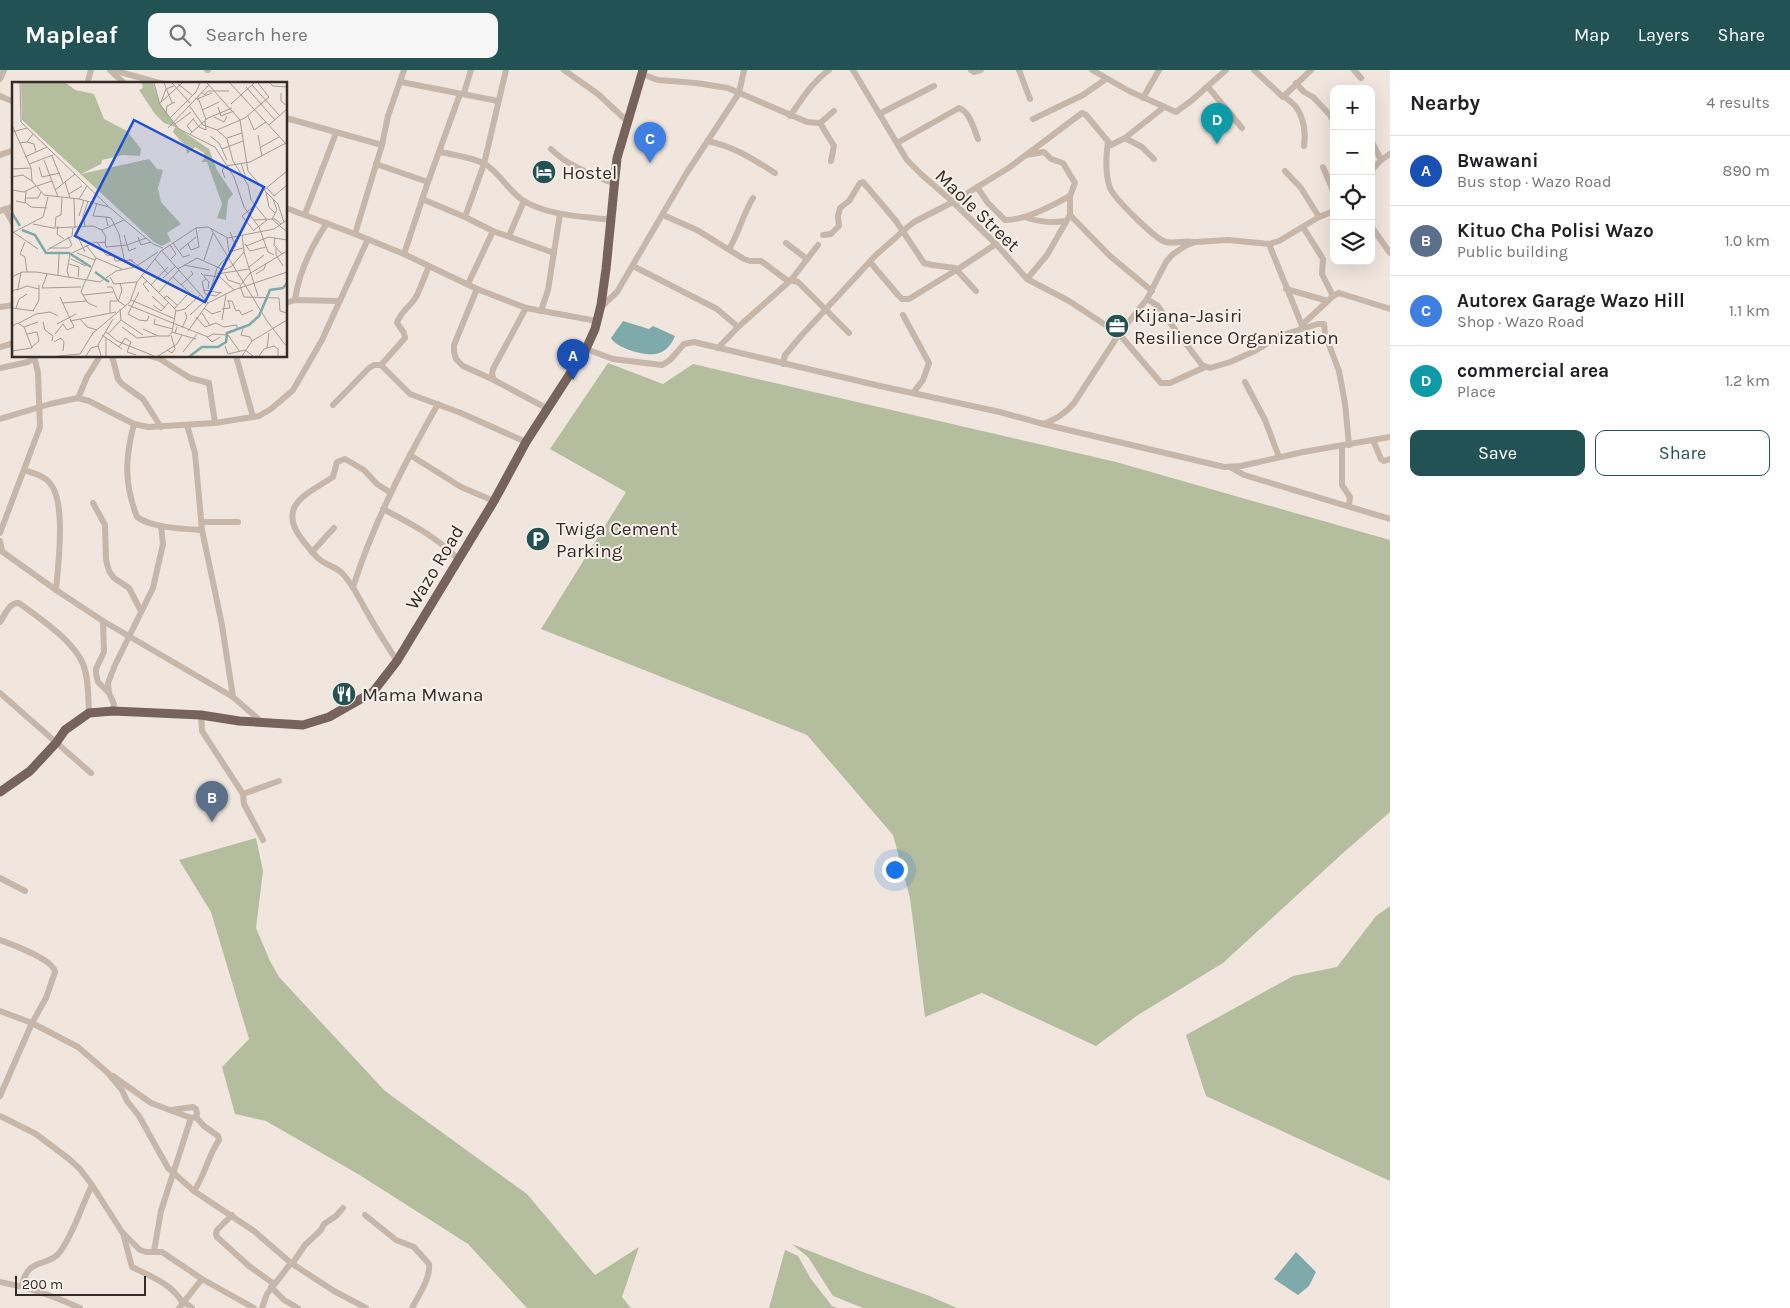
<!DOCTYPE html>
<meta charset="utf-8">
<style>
body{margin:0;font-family:Karla,sans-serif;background:#f6f6f6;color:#202124}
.controls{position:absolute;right:15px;top:15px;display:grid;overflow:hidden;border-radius:10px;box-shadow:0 5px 20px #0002}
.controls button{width:45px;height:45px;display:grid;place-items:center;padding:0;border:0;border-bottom:1px solid #e0e0e0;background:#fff;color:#202124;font:25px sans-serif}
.scale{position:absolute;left:15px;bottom:12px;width:131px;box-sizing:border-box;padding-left:5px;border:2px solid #352c29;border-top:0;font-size:14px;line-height:18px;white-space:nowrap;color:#352c29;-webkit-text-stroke:4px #f8f1e9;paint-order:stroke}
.you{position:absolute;left:894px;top:799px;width:18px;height:18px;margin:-12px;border:4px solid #fff;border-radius:50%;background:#1a73e8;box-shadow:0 0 0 8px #1a73e833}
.badge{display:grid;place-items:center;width:32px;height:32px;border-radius:50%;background:#225253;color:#fff;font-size:16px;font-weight:700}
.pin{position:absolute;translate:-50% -41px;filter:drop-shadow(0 1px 2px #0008)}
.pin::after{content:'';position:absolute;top:26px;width:18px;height:15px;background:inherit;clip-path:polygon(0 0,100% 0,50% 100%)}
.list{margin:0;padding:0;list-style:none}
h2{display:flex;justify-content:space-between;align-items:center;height:65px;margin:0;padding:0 20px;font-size:21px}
h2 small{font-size:16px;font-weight:400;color:#757577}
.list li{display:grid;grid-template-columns:32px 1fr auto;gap:15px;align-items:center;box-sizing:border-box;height:70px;padding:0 20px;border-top:1px solid #e0e0e0}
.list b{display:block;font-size:19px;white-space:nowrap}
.list p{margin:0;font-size:16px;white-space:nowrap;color:#757577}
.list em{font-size:16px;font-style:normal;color:#757577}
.actions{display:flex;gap:10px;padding:15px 20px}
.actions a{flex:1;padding:11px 0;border:1px solid #225253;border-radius:10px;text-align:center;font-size:18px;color:#225253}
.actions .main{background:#225253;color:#fff}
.icon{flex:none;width:28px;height:28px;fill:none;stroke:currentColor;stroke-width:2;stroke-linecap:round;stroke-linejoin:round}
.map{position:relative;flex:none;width:1390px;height:1238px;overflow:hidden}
header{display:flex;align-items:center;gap:30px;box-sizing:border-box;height:70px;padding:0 25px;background:#225253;color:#fff}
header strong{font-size:24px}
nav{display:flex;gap:28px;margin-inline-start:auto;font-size:18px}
.search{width:350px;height:45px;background:#f6f6f6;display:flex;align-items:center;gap:12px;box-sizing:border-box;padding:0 18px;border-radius:10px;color:#757577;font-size:19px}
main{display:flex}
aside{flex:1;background:#fff}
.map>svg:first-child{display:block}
.green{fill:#b4be9e}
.water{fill:#7eaaab}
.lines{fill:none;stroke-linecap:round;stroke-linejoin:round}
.minor{stroke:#c7b6aa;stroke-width:6}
.major{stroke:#76635b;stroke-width:9}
.labels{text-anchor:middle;stroke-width:4;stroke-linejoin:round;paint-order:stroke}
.poi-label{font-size:19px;fill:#352c29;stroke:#f8f1e9;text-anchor:start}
.street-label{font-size:19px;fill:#352c29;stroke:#f8f1e9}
.inset-river{fill:none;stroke:#7eaaab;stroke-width:2.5}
.inset-road{fill:none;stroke:#a59c95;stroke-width:1}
.view{fill:#1d4ed8;fill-opacity:0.15;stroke:#1d4ed8;stroke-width:2.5}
.inset-edge{fill:none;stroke:#352c29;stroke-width:2.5}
</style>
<header>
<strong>Mapleaf</strong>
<div class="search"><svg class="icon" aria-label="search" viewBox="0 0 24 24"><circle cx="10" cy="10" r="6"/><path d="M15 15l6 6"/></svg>Search here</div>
<nav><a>Map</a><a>Layers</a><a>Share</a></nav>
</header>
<main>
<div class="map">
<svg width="1390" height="1238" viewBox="0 0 1390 1238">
<rect width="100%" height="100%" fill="#f0e6dd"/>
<!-- green -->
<g class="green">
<path d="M608 293 663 314 693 294 1116 392 1390 470V742L1343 783 1223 893 1138 945 1096 976 982 923 925 947 910 828 893 765 807 665 541 559 626 422 550 379Z"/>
<path d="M256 768 263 801 256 858 270 891 279 907 385 1021 527 1124 595 1205 639 1177 622 1227 631 1238H527L468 1174 358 1104 266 1051 235 1044 222 997 249 969 211 842 179 790Z"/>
<path d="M1390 836V1111L1206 1026 1186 965 1293 906 1337 897 1376 846Z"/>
<path d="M792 1174 863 1202 927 1225 957 1238H863L833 1226 808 1187Z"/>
<path d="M785 1180 798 1186 811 1209 832 1236 837 1238H769Z"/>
</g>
<!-- water -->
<g class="water">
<path d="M623 251 649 259 653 256 675 266C672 274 665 283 655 284 644 286 616 278 611 268Z"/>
<path d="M1296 1182 1316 1202 1309 1216 1298 1225 1274 1209Z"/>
</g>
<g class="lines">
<!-- minor -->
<g class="minor">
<path d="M110 0 125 14"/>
<path d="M113 0 163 14"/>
<path d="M207 0H208"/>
<path d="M564 0 598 24 628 52"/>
<path d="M853 0 907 90 921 104 953 132 996 174 1027 209 1069 231 1119 264 1161 313H1170L1205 297"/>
<path d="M971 0 974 2 981 0"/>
<path d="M1019 0 1030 29"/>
<path d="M1092 0 1129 21 1176 42 1191 31 1226 0"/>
<path d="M1254 0 1283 27 1311 0"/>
<path d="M1354 0 1361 8"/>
<path d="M642 4 658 10 696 13 728 18 807 52 820 53 834 41"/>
<path d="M0 9 4 0"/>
<path d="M401 12 498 31"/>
<path d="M1296 13 1304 22 1313 27 1330 45 1334 53"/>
<path d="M87 14 91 0"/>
<path d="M1208 17 1242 58"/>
<path d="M464 23 471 0"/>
<path d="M0 26 14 32"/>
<path d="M1285 27C1288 30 1293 33 1296 37 1304 48 1306 64 1304 76"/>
<path d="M1143 28 1159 0"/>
<path d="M879 44 934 16"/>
<path d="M790 46C802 29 812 12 829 0"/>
<path d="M286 48 382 75"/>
<path d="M1033 49 1083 25 1106 9"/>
<path d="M820 53 834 76 831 91"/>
<path d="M1125 68 1142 77 1154 89"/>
<path d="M1371 70 1381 90"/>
<path d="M707 71C733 76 753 89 775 103"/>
<path d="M1108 72C1106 86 1105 104 1110 118 1114 128 1156 170 1166 172 1175 174 1184 170 1193 172"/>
<path d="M897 73 959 38C970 42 974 59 978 69"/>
<path d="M551 79C569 97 592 104 615 114"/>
<path d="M440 82C454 85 472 87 485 94 500 103 509 122 524 131 549 146 582 146 611 150"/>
<path d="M0 85 14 80"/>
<path d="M1026 85 1044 82 1051 89 1063 93 1075 113 1070 126"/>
<path d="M376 94 428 112"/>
<path d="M1323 97 1334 123"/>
<path d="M1285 101 1301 118 1319 147"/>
<path d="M1371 101 1381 90 1390 84"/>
<path d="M977 117 988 133 1005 150C1027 150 1051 136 1070 126V145L1047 185 1027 209"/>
<path d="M422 129 465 147 493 161 554 183"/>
<path d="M286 138 355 164 404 184 477 219 526 238 597 251"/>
<path d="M5 139 14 155"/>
<path d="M0 141 14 136"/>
<path d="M305 144 336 63"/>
<path d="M663 145 697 160 744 189 750 191H761L788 211"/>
<path d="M1070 145 1110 186 1152 221"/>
<path d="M465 147 484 94 506 0"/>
<path d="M1024 147C1039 152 1050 153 1066 151"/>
<path d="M1371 156 1390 183"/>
<path d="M1303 157 1323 189 1322 204 1333 226"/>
<path d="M355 164 382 75 388 46 404 0"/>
<path d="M823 165 831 164 839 156 838 146 840 138 849 131 860 113 863 112 896 151 924 193 932 195 955 198 976 221"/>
<path d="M509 166 524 131"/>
<path d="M786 173 807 189"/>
<path d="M1269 174 1303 258"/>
<path d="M729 179C739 163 743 144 753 128"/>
<path d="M404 184 428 112 460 24"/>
<path d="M870 192 898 225 902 229H909L958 199 996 174"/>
<path d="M633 196 717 239 738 257"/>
<path d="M791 210 818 175"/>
<path d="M468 214 493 161"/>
<path d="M477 219 454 275V282L456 289 463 296 494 310 548 339"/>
<path d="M1286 219 1328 231"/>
<path d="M1147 229 1158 236 1162 242 1202 295 1210 298 1230 292 1255 281 1279 266 1318 254H1324L1325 264 1339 301 1345 333 1349 375"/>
<path d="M295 230C299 201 311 177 327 153"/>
<path d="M286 233 295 230 339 231"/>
<path d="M0 237 14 235"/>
<path d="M600 238 617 222 686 104 739 23 744 0"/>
<path d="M541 241 548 220 560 144"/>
<path d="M903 245 929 293 923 310 913 323"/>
<path d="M1302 255 1333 226 1339 223 1390 239"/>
<path d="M0 277 14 273"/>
<path d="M718 278 738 257 791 210 798 212 849 263"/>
<path d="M586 279 613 289 662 295 670 290 684 274 694 272 880 316 1000 342 1043 354 1224 397 1241 396 1303 382 1390 367"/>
<path d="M112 286 118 309 122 314 143 329 161 357"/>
<path d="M150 286 160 289 190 308 209 313 215 353"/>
<path d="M236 286 253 347"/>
<path d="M783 294 785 285 801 266 876 185 903 161 914 152 953 132 1010 97 1082 43 1086 45 1111 75 1125 68 1164 37"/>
<path d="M381 295 405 268 404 263 397 253C400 242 410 237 416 227 421 217 425 206 429 196"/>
<path d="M0 298 28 292 34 288"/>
<path d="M494 310 492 304 493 299 526 238"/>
<path d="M1245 312 1265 350 1279 387"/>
<path d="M78 328 87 307 100 286"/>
<path d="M333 335 369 298 374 295H381L410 324 461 343 526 372"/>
<path d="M0 349 50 334 78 328 89 331 134 354 148 357 215 353 259 346 271 339 293 320 322 270 368 169"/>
<path d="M134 354C125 388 124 413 137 447 152 458 184 459 202 460"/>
<path d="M1043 354C1056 349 1065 344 1074 333L1119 264 1147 229 1166 192 1172 185 1185 176 1195 172 1228 170 1269 174 1279 171 1319 147 1334 141"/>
<path d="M187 355 195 383 202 460 222 555 233 627"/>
<path d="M1373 370 1381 389 1384 391 1390 389"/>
<path d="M1342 376V415L1350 427 1349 435"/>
<path d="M410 385 461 417 494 431"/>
<path d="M1230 397 1244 405 1390 449"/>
<path d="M24 400C32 403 43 405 49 412 67 430 58 496 56 520"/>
<path d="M391 423 377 414 364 400 345 389 337 392 333 407C305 425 275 437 304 472 309 478 313 484 319 489 326 495 336 497 342 503 353 514 359 529 367 542 376 559 387 575 397 591"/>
<path d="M93 433 105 455 106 490 109 501 114 508 129 518 141 541"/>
<path d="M383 439C410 453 437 467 458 489"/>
<path d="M203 452H238"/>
<path d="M0 463 40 357 38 303 34 286"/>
<path d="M0 471 2 481"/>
<path d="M0 480 56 520 103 551 233 627 263 653"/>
<path d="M312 482 334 458"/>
<path d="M353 517C374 452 404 394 438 334"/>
<path d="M103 551 104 582 96 599V604L98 612 109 623"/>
<path d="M0 552C5 545 9 532 19 533 39 548 73 570 83 594 89 609 88 627 89 643"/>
<path d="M0 623 91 703"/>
<path d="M113 641 114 634 109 623 108 613 115 595 153 518 163 474 161 456"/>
<path d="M201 645 202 661 243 724 244 734 263 770"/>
<path d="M243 724 279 711"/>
<path d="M0 808 25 821"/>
<path d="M0 870C13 875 53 889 55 902L46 928 32 953 0 1026"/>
<path d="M0 941 32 953 78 977 108 1003 122 1020 127 1031 139 1046 168 1098 194 1121 254 1161 291 1193 334 1221 366 1238"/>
<path d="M113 1006 151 1033 191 1048 196 1047 197 1044 196 1039 193 1037 171 1040"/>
<path d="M0 1046 36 1064 69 1089 80 1099 92 1115 122 1162 140 1180 146 1182H162L202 1209 254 1238"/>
<path d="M194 1121C205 1105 208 1086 219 1070L218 1066 204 1056 196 1047"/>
<path d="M232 1145 217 1160 216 1164 217 1167 249 1196 274 1214"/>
<path d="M365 1145 396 1170 414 1177 429 1194C431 1208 418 1226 412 1238"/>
<path d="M123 1163 132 1197C150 1206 174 1215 183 1234"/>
<path d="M154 1181 161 1141 191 1048"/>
<path d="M292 1194 305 1175 321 1160 324 1154 336 1146 343 1138"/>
<path d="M0 1212C28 1217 54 1226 80 1238"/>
<path d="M22 1215C23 1211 25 1205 28 1201 35 1191 51 1194 60 1182 75 1161 81 1137 92 1115"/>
<path d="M271 1217 284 1230 298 1238"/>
<path d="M184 1232 192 1238"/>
<path d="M179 1238 202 1209"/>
<path d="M262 1238 267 1224 291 1193"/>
</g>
<!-- major -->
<path class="major" d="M0 722 30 701 56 673 65 660 89 643 113 641 201 645 239 651 303 655 329 647 373 622 397 591 494 431 526 372 586 279 595 259 601 235 606 199 617 88 643 0"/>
</g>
<!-- icons -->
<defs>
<g id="hotel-disc" transform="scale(1.25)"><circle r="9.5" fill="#225253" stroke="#f8f1e9"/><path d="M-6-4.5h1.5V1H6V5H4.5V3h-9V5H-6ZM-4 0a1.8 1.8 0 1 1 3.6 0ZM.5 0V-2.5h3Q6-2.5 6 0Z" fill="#fff"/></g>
<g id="office-disc" transform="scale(1.25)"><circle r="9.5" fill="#225253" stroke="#f8f1e9"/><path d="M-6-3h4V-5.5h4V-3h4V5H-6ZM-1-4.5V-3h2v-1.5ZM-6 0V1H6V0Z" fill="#fff"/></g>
<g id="parking-disc" transform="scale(1.25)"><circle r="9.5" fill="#225253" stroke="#f8f1e9"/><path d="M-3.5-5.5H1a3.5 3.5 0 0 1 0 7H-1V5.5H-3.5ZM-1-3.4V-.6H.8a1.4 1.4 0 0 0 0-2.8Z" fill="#fff"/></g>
<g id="restaurant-disc" transform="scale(1.25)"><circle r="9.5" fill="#225253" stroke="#f8f1e9"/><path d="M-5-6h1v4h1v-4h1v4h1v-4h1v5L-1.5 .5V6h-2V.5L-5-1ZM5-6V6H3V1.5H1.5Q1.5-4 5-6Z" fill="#fff"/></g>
</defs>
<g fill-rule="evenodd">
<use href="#hotel-disc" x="544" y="102"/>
<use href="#office-disc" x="1117" y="256"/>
<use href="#parking-disc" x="538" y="469"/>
<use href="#restaurant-disc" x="344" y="624"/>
</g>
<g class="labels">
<!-- poi labels -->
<g class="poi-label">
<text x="562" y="109">Hostel</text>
<text x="1134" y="252">Kijana-Jasiri<tspan x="1134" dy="22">Resilience Organization</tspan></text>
<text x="556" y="465">Twiga Cement<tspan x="556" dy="22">Parking</tspan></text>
<text x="362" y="631">Mama Mwana</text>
</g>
<!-- street labels -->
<g class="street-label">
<text transform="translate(978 140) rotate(44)" y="7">Maole Street</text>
<text transform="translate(434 497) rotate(-59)" y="7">Wazo Road</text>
</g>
</g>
<!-- overview -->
<g transform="translate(12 12)">
<rect width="275" height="275" fill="#f0e6dd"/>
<path d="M9 1H54L63 8 82 12 92 37 115 49 129 67 128 74 111 73 90 78 89 82 69 92 137 77 145 87 151 88 146 106 149 120 169 142 155 151 159 159 150 164 142 160 10 38ZM130 1H141L147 20 166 46 197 67 205 88 221 112 216 118 214 138 205 136 210 122 195 80H189L193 76 192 71 183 65 175 72 174 65 161 50 163 45 152 41 143 32 127 8 131 6Z" fill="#b4be9e"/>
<path class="inset-river" d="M0 131 8 144M10 148 23 153 34 171H57L79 185M83 190 97 200M178 274 190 265H206L214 260 215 251 237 243 247 234 258 208 271 206 275 201"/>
<path class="inset-road" d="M8 1 9 40 96 124M142 1 148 23 167 47 203 65 222 95 232 125 247 145 256 170 262 173M152 1 160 21M160 1 178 21M195 1 228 38 236 89 254 110 257 125 263 131M218 1 275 63M258 1 261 4 275 5M166 2 180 13M240 3 268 34M234 5 263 38M189 10 193 13 196 9H217M269 11V19L275 24M183 16 187 18 194 38M185 17 200 11M149 20 154 7 162 4M148 21 170 1M219 22 242 1M177 23 191 43 205 48 233 36 257 15 246 1M206 25 209 34 222 29M190 28 207 20M154 31 155 24 163 20M236 34 242 48 254 40M202 35 212 40 215 34M158 36 184 10 188 1M181 37 187 45 194 48 193 39M163 42 179 30M0 43 19 86 20 99 32 113 67 117 97 125 141 162 151 166M257 43 275 27M156 46 197 3M205 48 215 57 221 79 236 103 239 118 255 138 242 148M0 50 15 46M180 50 175 44 182 36M178 52 196 36 220 26M246 53 250 74M198 54 207 61 215 78M215 56 230 51M15 60 22 62 24 70M7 61 15 60 21 52M249 65 267 55M210 67 231 59M40 74 51 101M13 75 35 65M32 78 46 115M229 81 234 96M17 82 41 73M27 85 30 95 48 91M0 87 19 86M0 95 11 93 20 99M213 96 210 88 214 84 238 80 274 61M53 100 58 116M25 104 40 99M255 106 262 114 275 103M0 108 12 110 24 104M43 108 63 92M252 108 275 89M254 110 266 122 272 140M57 112 70 104M13 116H26L29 110M62 116 63 146M67 117 75 104M261 117 265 128 260 137 275 150M4 119 13 121 14 109M13 120 19 125 35 126M85 121 81 134 94 135 96 144M67 134 72 118M94 135 99 136 107 152 113 181M242 138 263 137 269 142M21 142 41 146 81 144 90 148 112 138M46 144 45 152 52 157M73 144 71 134 76 119M43 145 44 135 49 133 50 115M89 147 94 155 93 161M199 147 255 239 275 265M242 149 230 134 243 123M1 150 26 167M218 150 224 165M0 151 31 135 36 115M112 153 117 169 124 166M230 153 232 170 246 214M66 155 73 170M126 155 129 163 139 160M215 156 217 170 231 166M263 156 262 163 270 172M13 160 8 172 13 175 15 190M86 161 93 160 94 165 115 163 134 156M161 161 171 175 178 173M176 162 179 168 187 165 184 146M233 162 238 169 254 165M74 163 84 176M158 163 164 172 159 177M234 164 257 155 275 158M37 166H56L60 163 56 155M264 166V173L271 184M35 168 60 154 61 146M149 168 196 221M168 168 184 155M275 169 237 192 228 204 232 215 267 216 268 229 275 231M65 171 83 178M59 177 74 184M117 177 133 189M143 177 156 192M192 178 201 151M57 182 67 185 66 195M172 183 198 188M237 185 252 173M166 187 185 176 212 188 220 184 232 170M189 191 197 200 196 207M35 192 30 206 69 205M205 192 237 187M213 192 216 198 228 202M244 192 252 187 254 181M46 193 47 172M129 193 165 229 173 227 189 212M192 193 208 195 222 208M0 195 10 190H24L88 200 104 189 123 185 146 170M57 195 55 189 58 172 81 161 85 160 94 173 102 174 103 179 121 178M98 195 102 202 125 200M161 195 184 217M151 196 164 184M74 197 69 210 76 221 85 225M75 197 84 176 110 187M194 197 190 200 193 212 204 214 209 210M135 199 131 202 137 210M139 203 156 185M169 203 181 192 179 189M95 205H100L106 219 114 224M199 207 205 186 215 175M5 208 15 204 27 207M191 208 210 211M0 209 6 207 9 190M146 211 167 188M71 213 101 210M140 214 153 226M151 216 155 214 165 223M119 218 163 237M216 219H220L224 229 227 228 230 233 241 228M106 220 110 208 108 201M50 221 75 219M116 223 196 255 201 252 216 253 228 270M141 223 149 229 156 221M0 226 22 229M4 226 7 217 15 212M119 226 116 232 127 238 135 239 137 234M119 226 127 210M192 226 200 232 209 229M108 227 109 238 131 253M162 227 175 213M210 227 218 226 216 218M164 228 160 250 163 251 165 245M21 229 27 218V203M98 231V219H105M190 231 198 244M178 233 194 218M184 235 193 245 204 241 212 245 225 243V246M68 237 75 245 85 248M143 237 142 242 161 247M210 238 214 213M58 239 104 230M31 240 33 248 41 254 40 259M7 241 24 232 38 230 46 234M45 242 64 232M0 244 6 241 12 245 26 240M110 245 125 256 145 254M170 246 175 235 173 230M131 247 146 254H157L160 250M231 247 229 253 238 255 240 259M176 249 196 221 222 208 275 190M94 250 105 259 142 274M163 251 184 257M15 252 25 250 26 254 27 259 20 265M43 252 51 242 55 248 62 245 48 215M96 252 109 238M90 253 110 267M195 255 200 260 208 255M94 256V274M42 260 49 256 52 260 51 269M213 264 216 272 233 268 241 274M107 265 113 256 119 260 115 270 124 273M255 266 257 251M155 268 160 271 163 267 159 253M0 269 20 266 12 245M171 270 185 252M47 274 68 272 81 251 118 220 125 200 149 169 184 146 196 145 216 156 262 147 275 138M74 274 79 266 86 264M89 274 86 263 101 237M146 274 165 262 170 253M230 274 240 259 275 238M247 274 252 267 262 264 266 267V274"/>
<path class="view" d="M122 38 252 105 193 220 63 154Z"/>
<rect width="275" height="275" class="inset-edge"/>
</g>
</svg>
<div class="controls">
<button>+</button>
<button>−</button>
<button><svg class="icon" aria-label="locate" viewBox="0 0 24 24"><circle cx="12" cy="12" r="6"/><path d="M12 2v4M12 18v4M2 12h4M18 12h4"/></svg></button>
<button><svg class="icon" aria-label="layers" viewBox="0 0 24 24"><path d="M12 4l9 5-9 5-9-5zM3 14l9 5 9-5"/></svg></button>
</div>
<div class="scale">200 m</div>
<div class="you"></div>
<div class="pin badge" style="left:573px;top:310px;background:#1a4fb4">A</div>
<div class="pin badge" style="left:212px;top:752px;background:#5c6f8a">B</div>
<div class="pin badge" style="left:650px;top:93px;background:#3f7fe0">C</div>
<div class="pin badge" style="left:1217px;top:74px;background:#0f9aa8">D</div>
</div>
<aside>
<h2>Nearby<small>4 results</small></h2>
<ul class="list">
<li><span class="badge" style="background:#1a4fb4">A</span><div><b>Bwawani</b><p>Bus stop · Wazo Road</p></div><em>890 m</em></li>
<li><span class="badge" style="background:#5c6f8a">B</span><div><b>Kituo Cha Polisi Wazo</b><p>Public building</p></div><em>1.0 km</em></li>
<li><span class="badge" style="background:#3f7fe0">C</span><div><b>Autorex Garage Wazo Hill</b><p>Shop · Wazo Road</p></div><em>1.1 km</em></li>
<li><span class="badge" style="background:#0f9aa8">D</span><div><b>commercial area</b><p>Place</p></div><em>1.2 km</em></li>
</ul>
<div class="actions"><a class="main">Save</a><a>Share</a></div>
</aside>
</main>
